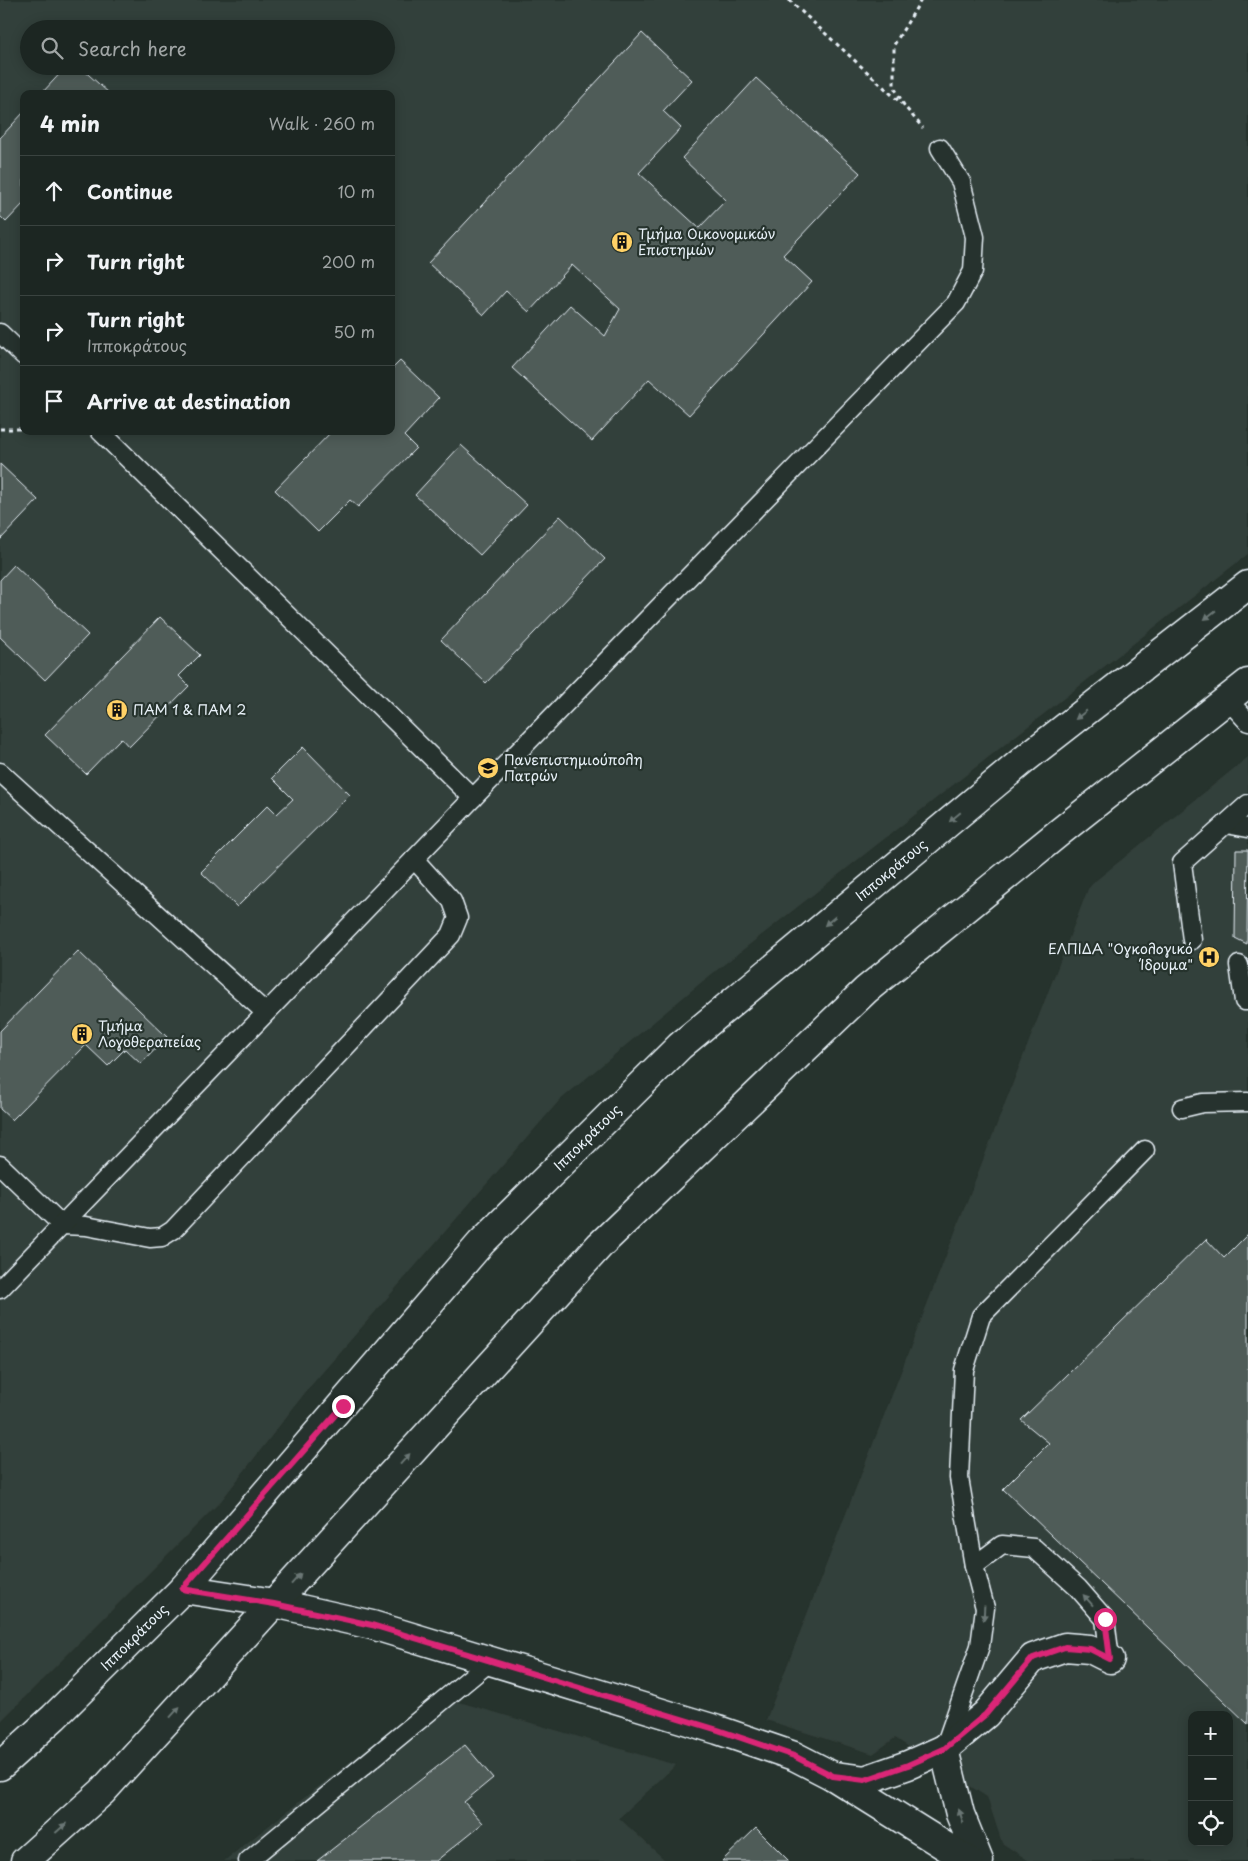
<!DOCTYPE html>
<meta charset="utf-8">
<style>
body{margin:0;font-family:"Playpen Sans",sans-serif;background:#29322f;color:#f1f3f6}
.controls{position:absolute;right:15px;bottom:15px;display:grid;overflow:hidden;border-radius:10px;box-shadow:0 2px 12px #0003}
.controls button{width:45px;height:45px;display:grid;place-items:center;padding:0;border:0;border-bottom:1px solid #3a4340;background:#1c2622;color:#f1f3f6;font:25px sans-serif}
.stop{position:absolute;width:15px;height:15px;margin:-11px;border:4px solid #db2777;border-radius:50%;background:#fff}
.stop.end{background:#db2777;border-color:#fff;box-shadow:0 1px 5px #0008}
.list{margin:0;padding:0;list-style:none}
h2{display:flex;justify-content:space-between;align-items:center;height:65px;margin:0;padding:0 20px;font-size:21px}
h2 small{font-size:16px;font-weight:400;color:#a0a5a5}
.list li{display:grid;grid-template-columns:32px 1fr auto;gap:15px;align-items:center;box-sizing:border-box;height:70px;padding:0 20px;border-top:1px solid #3a4340}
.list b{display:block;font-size:19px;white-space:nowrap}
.list p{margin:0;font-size:16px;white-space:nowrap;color:#a0a5a5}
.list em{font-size:16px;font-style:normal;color:#a0a5a5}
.icon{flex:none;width:28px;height:28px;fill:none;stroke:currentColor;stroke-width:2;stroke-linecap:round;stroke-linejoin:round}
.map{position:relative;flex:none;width:1248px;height:1861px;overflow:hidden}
.search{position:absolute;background:#1c2622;box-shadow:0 2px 12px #0003;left:20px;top:20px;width:375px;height:55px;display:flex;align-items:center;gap:12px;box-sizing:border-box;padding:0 18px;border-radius:28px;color:#a0a5a5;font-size:19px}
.panel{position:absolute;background:#1c2622;box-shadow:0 2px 12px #0003;left:20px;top:90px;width:375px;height:345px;border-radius:10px}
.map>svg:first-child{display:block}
.built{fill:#333f3a;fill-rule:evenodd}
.building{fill:#505c59;stroke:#e8f1f8}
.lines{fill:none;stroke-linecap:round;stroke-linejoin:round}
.lane-casing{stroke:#e8f1f8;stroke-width:21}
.street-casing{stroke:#e8f1f8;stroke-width:31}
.secondary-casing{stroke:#e8f1f8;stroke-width:31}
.path{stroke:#e8f1f8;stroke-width:3;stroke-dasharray:4 4;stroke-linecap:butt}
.lane{stroke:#26332d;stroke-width:18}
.street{stroke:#26332d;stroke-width:28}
.secondary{stroke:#26332d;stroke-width:28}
.oneway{fill:#6a7674}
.route{stroke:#db2777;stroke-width:6}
.labels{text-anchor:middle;stroke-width:4.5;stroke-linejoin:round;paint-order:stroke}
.poi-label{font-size:14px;fill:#e8f1f8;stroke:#26332d;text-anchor:start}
.street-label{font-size:14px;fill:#e8f1f8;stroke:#26332d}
</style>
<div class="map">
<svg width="1248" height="1861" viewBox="0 0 1248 1861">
<rect width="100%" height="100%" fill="#26332d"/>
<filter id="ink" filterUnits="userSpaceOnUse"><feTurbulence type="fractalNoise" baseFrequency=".02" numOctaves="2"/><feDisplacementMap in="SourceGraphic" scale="10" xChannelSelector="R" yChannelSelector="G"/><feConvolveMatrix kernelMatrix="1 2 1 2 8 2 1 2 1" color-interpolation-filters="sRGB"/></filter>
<g filter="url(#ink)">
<!-- built -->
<g class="built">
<path d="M0 0H1248V554L703 981 559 1101 308 1389 221 1501 0 1722ZM29 29H386V66H29ZM24 94H391V431H24Z"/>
<path d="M1248 757V1861H1029L1002 1843 987 1797 895 1738 873 1754 766 1720 1088 889 1094 882ZM1192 1715H1229V1842H1192Z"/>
<path d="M435 1695 676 1765 619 1818 666 1861H224Z"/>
</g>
<!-- building -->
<g class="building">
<path d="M642 33 692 80 663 111 681 128 639 173 699 228 726 200 682 158 756 78 860 173 783 255 812 282 689 415 649 379 592 441 512 368 570 305 605 336 620 309 572 265 529 312 506 291 484 315 428 263Z"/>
<path d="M67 66H79L110 94H41Z"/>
<path d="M24 112V203L6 222 0 216V138Z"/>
<path d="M400 361 439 398 404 436 416 448 358 507 350 500 318 532 275 490 332 431H391V370Z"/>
<path d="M461 445 527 505 480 555 415 495Z"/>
<path d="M0 464 38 500 0 540Z"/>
<path d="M560 516 605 559 486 683 441 640Z"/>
<path d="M14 565 88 635 45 680 0 637V580Z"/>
<path d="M160 617 200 655 179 676 189 686 129 747 121 738 86 774 45 735Z"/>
<path d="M303 747 350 795 237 907 201 872 268 805 277 814 293 799 272 778Z"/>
<path d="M1236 850H1248L1247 944 1235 938Z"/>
<path d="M78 951 167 1037 141 1064 125 1049 108 1066 86 1045 12 1120 0 1109V1031Z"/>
<path d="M1248 1234V1724L1003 1489 1049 1443 1021 1420 1206 1239 1224 1258Z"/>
<path d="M465 1745 493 1778 464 1802 483 1823 436 1861H317Z"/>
<path d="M756 1828 789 1861H722Z"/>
</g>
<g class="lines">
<!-- lane casing -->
<g class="lane-casing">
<g id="lane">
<path d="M0 333 24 356"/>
<path d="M1228 700 1248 722"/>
<path d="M0 772 265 1012"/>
<path d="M473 798 956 303 973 271 975 237 961 182 940 148"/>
<path d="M1226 824 1248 828"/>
<path d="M1192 940 1182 863 1248 804"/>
<path d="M1239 965 1244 1001H1248"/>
<path d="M1182 1108 1203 1103 1248 1102"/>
<path d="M0 1165 62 1225 86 1226 150 1238 162 1237 173 1230 451 935 458 918 452 901 414 859"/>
<path d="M0 1289 473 798 100 431"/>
<path d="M974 1566 1002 1545 1034 1548 1078 1588 1105 1619 1110 1659"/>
<path d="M945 1746 980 1646 985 1608 974 1566 959 1478 964 1370 981 1316 1145 1150"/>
<path d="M248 1861 492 1660"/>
</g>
</g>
<!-- street casing -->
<g class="street-casing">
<g id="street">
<path d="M833 1776 865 1780 908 1765 944 1749"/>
<path d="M979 1861 960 1814 944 1749 986 1714 1033 1658 1065 1647 1090 1649 1110 1659"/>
</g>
</g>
<!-- secondary casing -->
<g class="secondary-casing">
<g id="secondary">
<path d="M183 1589 274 1603 372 1625 718 1730 794 1756 833 1776 969 1861"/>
<path id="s1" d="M0 1766 54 1717 183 1589 481 1243 680 1046 1026 758 1248 585"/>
<path d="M25 1861 102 1792 600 1245 866 990 1061 831 1248 683"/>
</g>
</g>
<!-- path -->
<g class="path">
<path d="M789 0 902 104"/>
<path d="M921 0 894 45V87L905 107 923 128"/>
<path d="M0 429H24"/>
</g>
<!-- lane -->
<use href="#lane" class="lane"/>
<!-- street -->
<use href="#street" class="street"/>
<!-- secondary -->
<use href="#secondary" class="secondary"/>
</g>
<!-- one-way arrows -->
<defs><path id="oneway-solid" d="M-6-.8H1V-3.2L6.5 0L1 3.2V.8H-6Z" transform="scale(1.25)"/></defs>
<g class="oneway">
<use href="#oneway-solid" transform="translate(1210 615) rotate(142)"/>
<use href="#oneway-solid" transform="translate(1081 715) rotate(142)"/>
<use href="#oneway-solid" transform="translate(955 817) rotate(140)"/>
<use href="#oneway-solid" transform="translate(830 921) rotate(140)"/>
<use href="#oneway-solid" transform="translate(405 1459) rotate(-48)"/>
<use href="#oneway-solid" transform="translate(296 1579) rotate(-48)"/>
<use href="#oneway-solid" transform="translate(1088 1600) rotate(-132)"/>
<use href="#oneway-solid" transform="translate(984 1613) rotate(93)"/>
<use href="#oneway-solid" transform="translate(175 1712) rotate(-48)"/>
<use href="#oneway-solid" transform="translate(961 1816) rotate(-109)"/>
<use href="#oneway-solid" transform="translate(61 1828) rotate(-42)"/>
</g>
</g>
<g class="lines" filter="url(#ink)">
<!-- route -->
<path class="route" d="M343 1406 182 1589 274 1604 372 1625 718 1730 794 1756 833 1776 865 1780 908 1765 944 1749 986 1714 1033 1658 1065 1647 1090 1649 1110 1659 1105 1619"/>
</g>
<!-- icons -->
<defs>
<g id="building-disc" transform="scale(1.125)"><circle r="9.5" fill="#ffd166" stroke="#26332d"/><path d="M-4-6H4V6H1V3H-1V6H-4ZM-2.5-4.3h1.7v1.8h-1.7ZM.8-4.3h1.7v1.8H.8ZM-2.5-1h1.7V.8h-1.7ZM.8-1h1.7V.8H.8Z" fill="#111"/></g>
<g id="university-disc" transform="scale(1.125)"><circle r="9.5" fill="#ffd166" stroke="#26332d"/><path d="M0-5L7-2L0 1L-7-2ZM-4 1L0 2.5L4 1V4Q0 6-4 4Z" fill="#111"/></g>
<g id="hospital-disc" transform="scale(1.125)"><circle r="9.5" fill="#ffd166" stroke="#26332d"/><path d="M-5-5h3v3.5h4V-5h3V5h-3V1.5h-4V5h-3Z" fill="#111"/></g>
</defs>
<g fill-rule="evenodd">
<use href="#building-disc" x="622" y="242"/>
<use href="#building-disc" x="117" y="710"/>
<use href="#university-disc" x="488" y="768"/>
<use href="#hospital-disc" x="1209" y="957"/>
<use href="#building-disc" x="82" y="1034"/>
</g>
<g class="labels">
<!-- poi labels -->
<g class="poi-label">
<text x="638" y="239">Τμήμα Οικονομικών<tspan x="638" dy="16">Επιστημών</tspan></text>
<text x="133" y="715">ΠΑΜ 1 &amp; ΠΑΜ 2</text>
<text x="504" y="765">Πανεπιστημιούπολη<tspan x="504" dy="16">Πατρών</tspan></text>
<text x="1193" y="954" text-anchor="end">ΕΛΠΙΔΑ "Ογκολογικό<tspan x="1193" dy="16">Ίδρυμα"</tspan></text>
<text x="98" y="1031">Τμήμα<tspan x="98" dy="16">Λογοθεραπείας</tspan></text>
</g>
<!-- street labels -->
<g class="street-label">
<text dy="5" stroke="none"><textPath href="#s1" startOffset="1266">Ιπποκράτους</textPath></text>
<text dy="5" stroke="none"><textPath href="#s1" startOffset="861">Ιπποκράτους</textPath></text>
<text dy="5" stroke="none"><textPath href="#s1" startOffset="186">Ιπποκράτους</textPath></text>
</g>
</g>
</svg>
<div class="controls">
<button>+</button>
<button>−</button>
<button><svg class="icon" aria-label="locate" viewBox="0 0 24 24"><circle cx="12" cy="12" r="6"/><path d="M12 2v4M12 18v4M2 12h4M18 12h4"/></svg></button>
</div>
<div class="stop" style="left:1105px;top:1619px"></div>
<div class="stop end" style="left:343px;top:1406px"></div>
<div class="search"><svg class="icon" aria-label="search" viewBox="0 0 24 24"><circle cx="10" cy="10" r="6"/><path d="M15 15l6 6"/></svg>Search here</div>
<section class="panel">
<h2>4 min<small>Walk · 260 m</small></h2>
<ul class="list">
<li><svg class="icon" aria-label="ahead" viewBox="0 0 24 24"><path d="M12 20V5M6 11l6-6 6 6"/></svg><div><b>Continue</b></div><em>10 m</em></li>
<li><svg class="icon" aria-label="right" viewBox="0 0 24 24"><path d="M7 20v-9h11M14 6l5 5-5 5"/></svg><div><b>Turn right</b></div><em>200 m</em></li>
<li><svg class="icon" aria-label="right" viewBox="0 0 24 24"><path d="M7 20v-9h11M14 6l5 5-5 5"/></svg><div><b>Turn right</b><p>Ιπποκράτους</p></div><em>50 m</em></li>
<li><svg class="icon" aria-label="arrive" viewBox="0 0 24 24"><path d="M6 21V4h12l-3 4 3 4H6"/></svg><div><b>Arrive at destination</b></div></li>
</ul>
</section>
</div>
